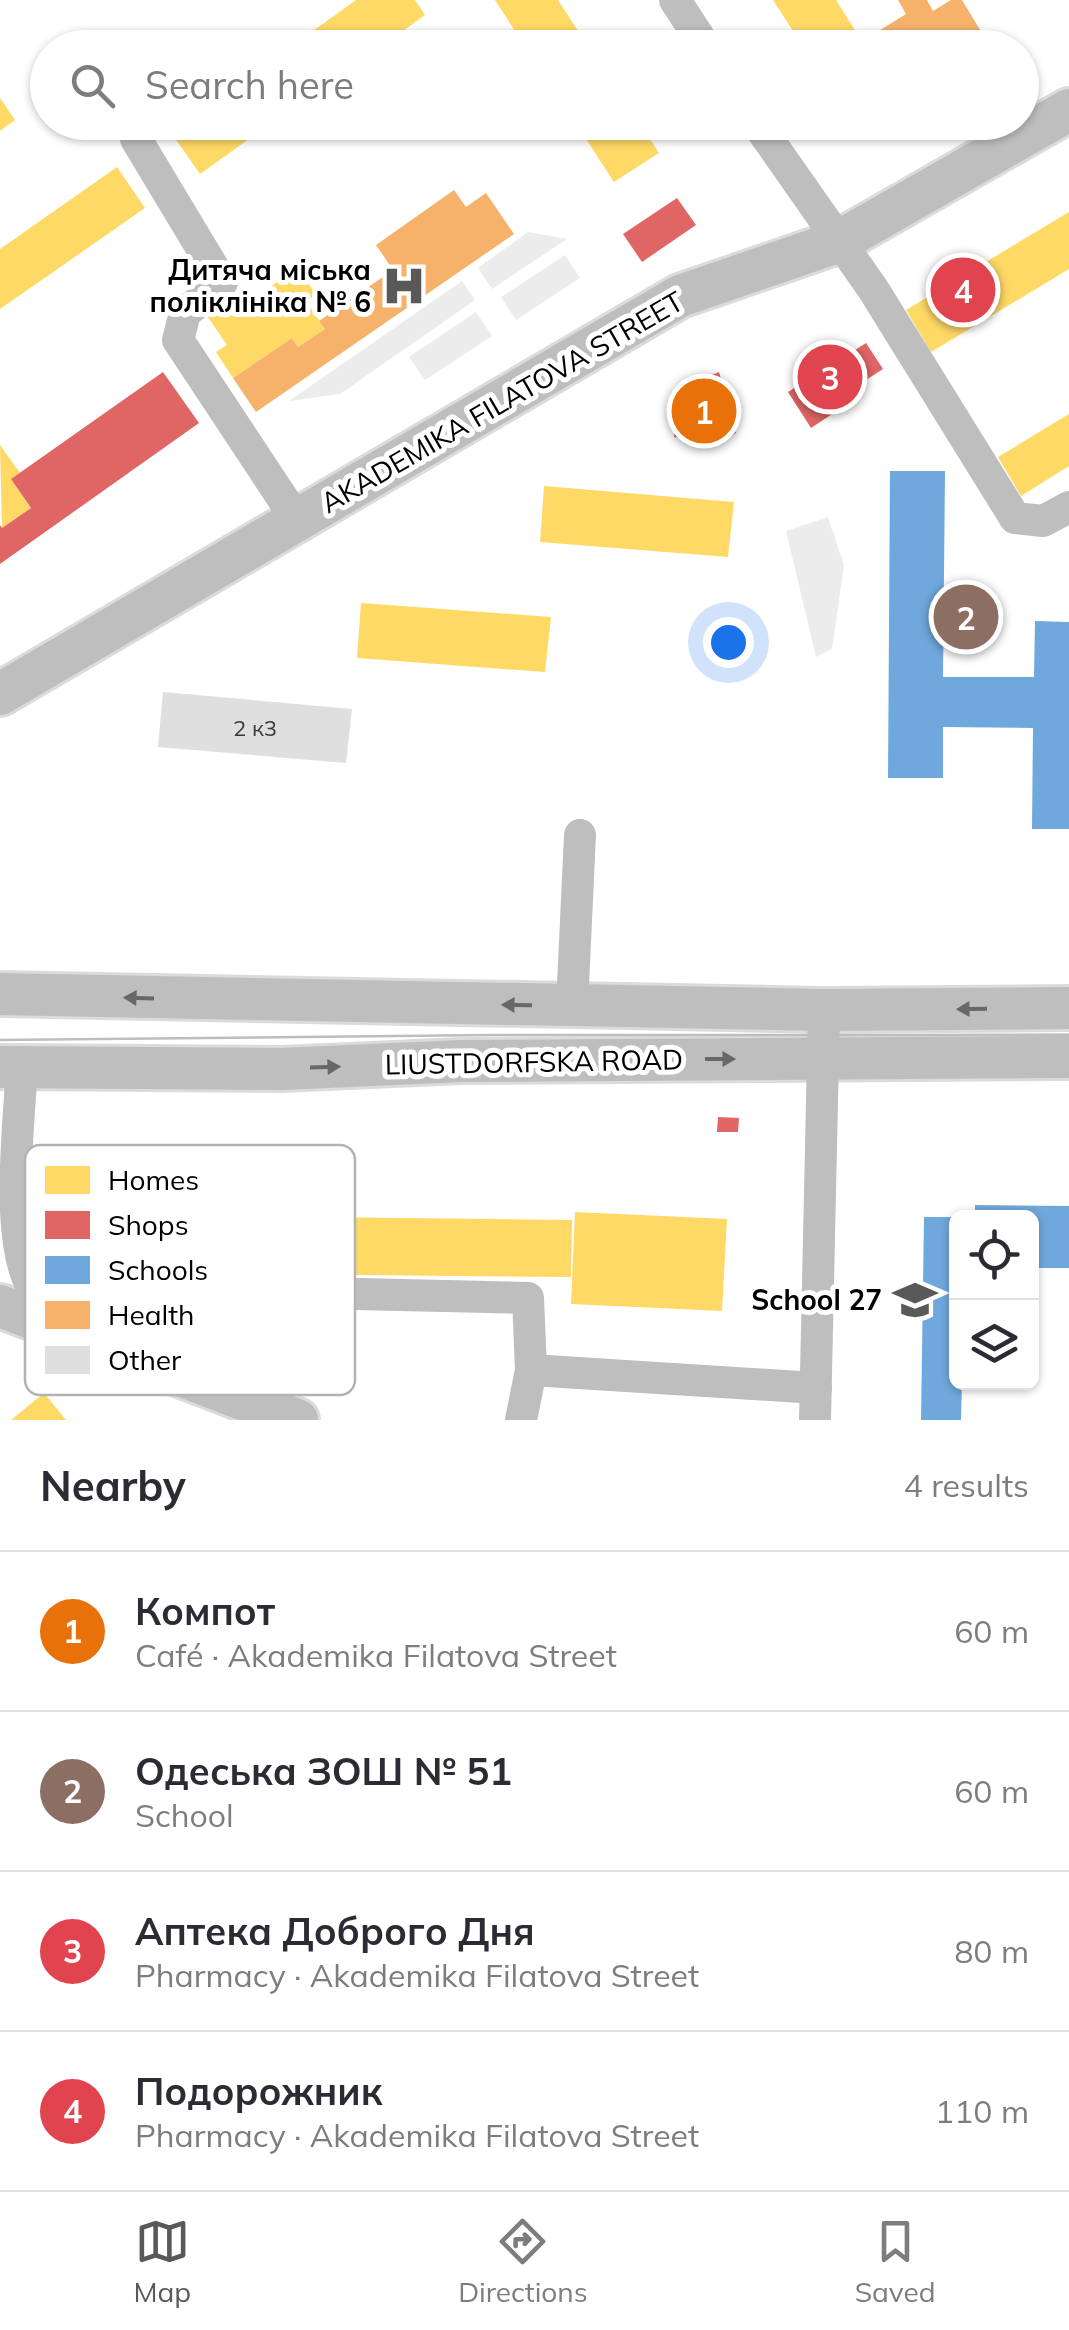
<!DOCTYPE html>
<meta charset="utf-8">
<style>
body{margin:0;font-family:Mulish,sans-serif;background:#f2f2f3;color:#2b2b33}
.controls{position:absolute;right:30px;bottom:30px;display:grid;overflow:hidden;border-radius:15px;box-shadow:0 2px 8px #0004}
.controls button{width:90px;height:90px;display:grid;place-items:center;padding:0;border:0;border-bottom:2px solid #e1e1e2;background:#fff;color:#2b2b33;font:50px sans-serif}
.you{position:absolute;left:728px;top:642px;width:35px;height:35px;margin:-25px;border:8px solid #fff;border-radius:50%;background:#1a73e8;box-shadow:0 0 0 15px #1a73e833}
.badge{display:grid;place-items:center;width:65px;height:65px;border-radius:50%;background:#595959;color:#fff;font-size:32px;font-weight:700}
.pin{position:absolute;translate:-50% -50%;border:5px solid #fff;box-shadow:0 2px 10px #0006}
.list{margin:0;padding:0;list-style:none}
h2{display:flex;justify-content:space-between;align-items:center;height:130px;margin:0;padding:0 40px;font-size:42px}
h2 small{font-size:32px;font-weight:400;color:#7c7c81}
.list li{display:grid;grid-template-columns:65px 1fr auto;gap:30px;align-items:center;box-sizing:border-box;height:160px;padding:0 40px;border-top:2px solid #e1e1e2}
.list b{display:block;font-size:38px;white-space:nowrap}
.list p{margin:0;font-size:32px;white-space:nowrap;color:#7c7c81}
.list em{font-size:32px;font-style:normal;color:#7c7c81}
.icon{flex:none;width:55px;height:55px;fill:none;stroke:currentColor;stroke-width:2;stroke-linecap:round;stroke-linejoin:round}
.map{position:relative;flex:none;width:1069px;height:1420px;overflow:hidden}
.search{position:absolute;background:#fff;box-shadow:0 2px 8px #0004;left:30px;right:30px;top:30px;height:110px;display:flex;align-items:center;gap:25px;box-sizing:border-box;padding:0 35px;border-radius:55px;color:#7c7c81;font-size:38px}
.sheet{height:770px;background:#fff}
nav{display:flex;justify-content:space-around;align-items:center;box-sizing:border-box;height:140px;border-top:2px solid #e1e1e2;background:#fff;font-size:28px;color:#7c7c81}
nav a{display:grid;justify-items:center;gap:5px}
nav .on{color:#595959}
.map>svg:first-child{display:block}
.green{fill:#ececec}
.homes{fill:#ffd966}
.shops{fill:#e06666}
.schools{fill:#6fa8dc}
.health{fill:#f6b26b}
.building{fill:#dfdfdf}
.lines{fill:none;stroke-linecap:round;stroke-linejoin:round}
.major-casing{stroke:#dbdbdb;stroke-width:48}
.minor{stroke:#bebebe;stroke-width:32}
.major{stroke:#bebebe;stroke-width:42}
.tram{stroke:#bebebe;stroke-width:2.5}
.oneway{fill:#686868}
.labels{text-anchor:middle;stroke-width:10;stroke-linejoin:round;paint-order:stroke}
.number-label{font-size:22px;fill:#383838}
.poi-label{font-size:28px;font-weight:bold;fill:#000;stroke:#fff;text-anchor:end}
.street-label{font-size:28px;fill:#000;stroke:#fff}
.key{fill:#fff;stroke:#b2b2b2;stroke-width:2.5}
.key-label{font-size:28px;fill:#000}
</style>
<div class="map">
<svg width="1069" height="1420" viewBox="0 0 1069 1420">
<rect width="100%" height="100%" fill="#fff"/>
<!-- green -->
<g class="green">
<path d="M528 232 567 239 492 289 478 268Z"/>
<path d="M565 255 580 278 516 320 501 297Z"/>
<path d="M462 281 475 300 340 394 289 401Z"/>
<path d="M476 312 492 336 425 380 409 357Z"/>
<path d="M828 517 844 565 832 649 816 657 786 531Z"/>
</g>
<!-- homes -->
<g class="homes">
<path d="M356 0H415L425 15 379 48H289Z"/>
<path d="M495 0H558L589 48H526Z"/>
<path d="M773 0H836L858 35 839 48H804Z"/>
<path d="M0 98 15 120 0 131Z"/>
<path d="M182 122H273L200 174 170 131Z"/>
<path d="M575 122H639L659 153 614 182Z"/>
<path d="M117 167 145 208 0 309V249Z"/>
<path d="M1069 212V269L931 352 906 310Z"/>
<path d="M298 268 316 295 306 301 325 329 298 347 292 338 233 378 216 352 227 345 207 316 234 298 240 307Z"/>
<path d="M1069 414V466L1021 496 998 457Z"/>
<path d="M0 445 20 473 11 479 31 508 2 528Z"/>
<path d="M544 486 734 502 728 557 540 542Z"/>
<path d="M361 603 551 617 545 672 357 658Z"/>
<path d="M575 1212 727 1219 722 1311 571 1304Z"/>
<path d="M54 1214 572 1220 571 1277 53 1272Z"/>
<path d="M44 1393 66 1420H11Z"/>
</g>
<!-- shops -->
<g class="shops">
<path d="M677 198 696 225 642 262 623 234Z"/>
<path d="M866 343 883 369 855 387 838 361Z"/>
<path d="M832 364 855 399 811 428 788 392Z"/>
<path d="M163 372 199 423 0 564V525L2 528 31 508 11 479Z"/>
<path d="M719 372 736 433 720 443 674 437 681 388Z"/>
<path d="M718 1117 739 1118 738 1132H717Z"/>
</g>
<!-- schools -->
<g class="schools">
<path d="M890 471H945L943 677H1034L1035 621 1069 622V829H1032L1033 728 943 727V778H888Z"/>
<path d="M975 1205 1069 1206V1268H1032V1218H975Z"/>
<path d="M924 1217H956V1382H962L961 1420H921Z"/>
</g>
<!-- health -->
<g class="health">
<path d="M898 0H927L933 11 951 0H962L991 48H851L906 14Z"/>
<path d="M454 190 466 207 486 193 514 234 256 412 233 378 292 338 298 347 325 329 319 321 393 270 376 245Z"/>
</g>
<!-- building -->
<path class="building" d="M163 692 352 709 346 763 158 747Z"/>
<g class="lines">
<!-- major casing -->
<g class="major-casing">
<g id="major">
<path d="M0 694 680 296 840 241 1069 110"/>
<path d="M0 994 824 1010 1069 1008"/>
<path d="M0 1067 281 1069 462 1061 1069 1057"/>
<path d="M0 1306 297 1420"/>
</g>
</g>
<!-- minor -->
<g class="minor">
<path d="M675 0 706 48"/>
<path d="M756 122 873 289 1015 518 1043 521 1069 507"/>
<path d="M136 139 222 282 185 313 178 340 297 520"/>
<path d="M572 1006 580 835"/>
<path d="M22 1067C19 1123 5 1236 31 1285 40 1302 57 1318 70 1333"/>
<path d="M98 1288 528 1298 531 1370 521 1420"/>
<path d="M531 1370 816 1388"/>
<path d="M815 1420 824 1010"/>
</g>
<!-- major -->
<use href="#major" class="major"/>
<!-- tram -->
<path class="tram" d="M0 1040 491 1035H1069"/>
</g>
<!-- one-way arrows -->
<defs><path id="oneway-solid" d="M-6-.8H1V-3.2L6.5 0L1 3.2V.8H-6Z" transform="scale(2.5)"/></defs>
<g class="oneway">
<use href="#oneway-solid" transform="translate(139 998) rotate(-178)"/>
<use href="#oneway-solid" transform="translate(517 1005) rotate(-179)"/>
<use href="#oneway-solid" transform="translate(972 1009) rotate(179)"/>
<use href="#oneway-solid" transform="translate(720 1059)"/>
<use href="#oneway-solid" transform="translate(325 1067) rotate(-2)"/>
</g>
<!-- icons -->
<defs>
<g id="hospital-bare" transform="scale(3.45)"><path d="M-5-5h3v3.5h4V-5h3V5h-3V1.5h-4V5h-3Z" fill="#595959" stroke="#fff" stroke-width="2.5" paint-order="stroke"/></g>
<g id="school-bare" transform="scale(3.45)"><path d="M0-5L7-2L0 1L-7-2ZM-4 1L0 2.5L4 1V4Q0 6-4 4Z" fill="#595959" stroke="#fff" stroke-width="2.5" paint-order="stroke"/></g>
</defs>
<g fill-rule="evenodd">
<use href="#hospital-bare" x="404" y="286"/>
<use href="#school-bare" x="915" y="1300"/>
</g>
<g class="labels">
<!-- number labels -->
<g class="number-label">
<text x="255" y="736">2 к3</text>
</g>
<!-- poi labels -->
<g class="poi-label">
<text x="371" y="280">Дитяча міська<tspan x="371" dy="32">поліклініка № 6</tspan></text>
<text x="882" y="1310">School 27</text>
</g>
<!-- street labels -->
<g class="street-label">
<text transform="translate(502 402) rotate(-30)" y="10">AKADEMIKA FILATOVA STREET</text>
<text transform="translate(534 1062) rotate(-1)" y="10">LIUSTDORFSKA ROAD</text>
</g>
</g>
<!-- legend -->
<rect x="25" y="1145" width="330" height="250" rx="15" class="key"/>
<rect x="45" y="1166" width="45" height="28" fill="#ffd966"/>
<rect x="45" y="1211" width="45" height="28" fill="#e06666"/>
<rect x="45" y="1256" width="45" height="28" fill="#6fa8dc"/>
<rect x="45" y="1301" width="45" height="28" fill="#f6b26b"/>
<rect x="45" y="1346" width="45" height="28" fill="#dfdfdf"/>
<g class="key-label">
<text x="108" y="1190">Homes</text>
<text x="108" y="1235">Shops</text>
<text x="108" y="1280">Schools</text>
<text x="108" y="1325">Health</text>
<text x="108" y="1370">Other</text>
</g>
</svg>
<div class="controls">
<button><svg class="icon" aria-label="locate" viewBox="0 0 24 24"><circle cx="12" cy="12" r="6"/><path d="M12 2v4M12 18v4M2 12h4M18 12h4"/></svg></button>
<button><svg class="icon" aria-label="layers" viewBox="0 0 24 24"><path d="M12 4l9 5-9 5-9-5zM3 14l9 5 9-5"/></svg></button>
</div>
<div class="you"></div>
<div class="pin badge" style="left:704px;top:411px;background:#e8710a">1</div>
<div class="pin badge" style="left:966px;top:617px;background:#8d6e63">2</div>
<div class="pin badge" style="left:830px;top:377px;background:#e0444e">3</div>
<div class="pin badge" style="left:963px;top:290px;background:#e0444e">4</div>
<div class="search"><svg class="icon" aria-label="search" viewBox="0 0 24 24"><circle cx="10" cy="10" r="6"/><path d="M15 15l6 6"/></svg>Search here</div>
</div>
<section class="sheet">
<h2>Nearby<small>4 results</small></h2>
<ul class="list">
<li><span class="badge" style="background:#e8710a">1</span><div><b>Компот</b><p>Café · Akademika Filatova Street</p></div><em>60 m</em></li>
<li><span class="badge" style="background:#8d6e63">2</span><div><b>Одеська ЗОШ № 51</b><p>School</p></div><em>60 m</em></li>
<li><span class="badge" style="background:#e0444e">3</span><div><b>Аптека Доброго Дня</b><p>Pharmacy · Akademika Filatova Street</p></div><em>80 m</em></li>
<li><span class="badge" style="background:#e0444e">4</span><div><b>Подорожник</b><p>Pharmacy · Akademika Filatova Street</p></div><em>110 m</em></li>
</ul>
</section>
<nav>
<a class="on"><svg class="icon" aria-label="map" viewBox="0 0 24 24"><path d="M3 6l6-2 6 2 6-2v14l-6 2-6-2-6 2zM9 4v14M15 6v14"/></svg>Map</a>
<a><svg class="icon" aria-label="directions" viewBox="0 0 24 24"><path d="M12 3l9 9-9 9-9-9zM9 14v-3h6M13 9l2 2-2 2"/></svg>Directions</a>
<a><svg class="icon" aria-label="saved" viewBox="0 0 24 24"><path d="M7 4h10v16l-5-4-5 4z"/></svg>Saved</a>
</nav>
